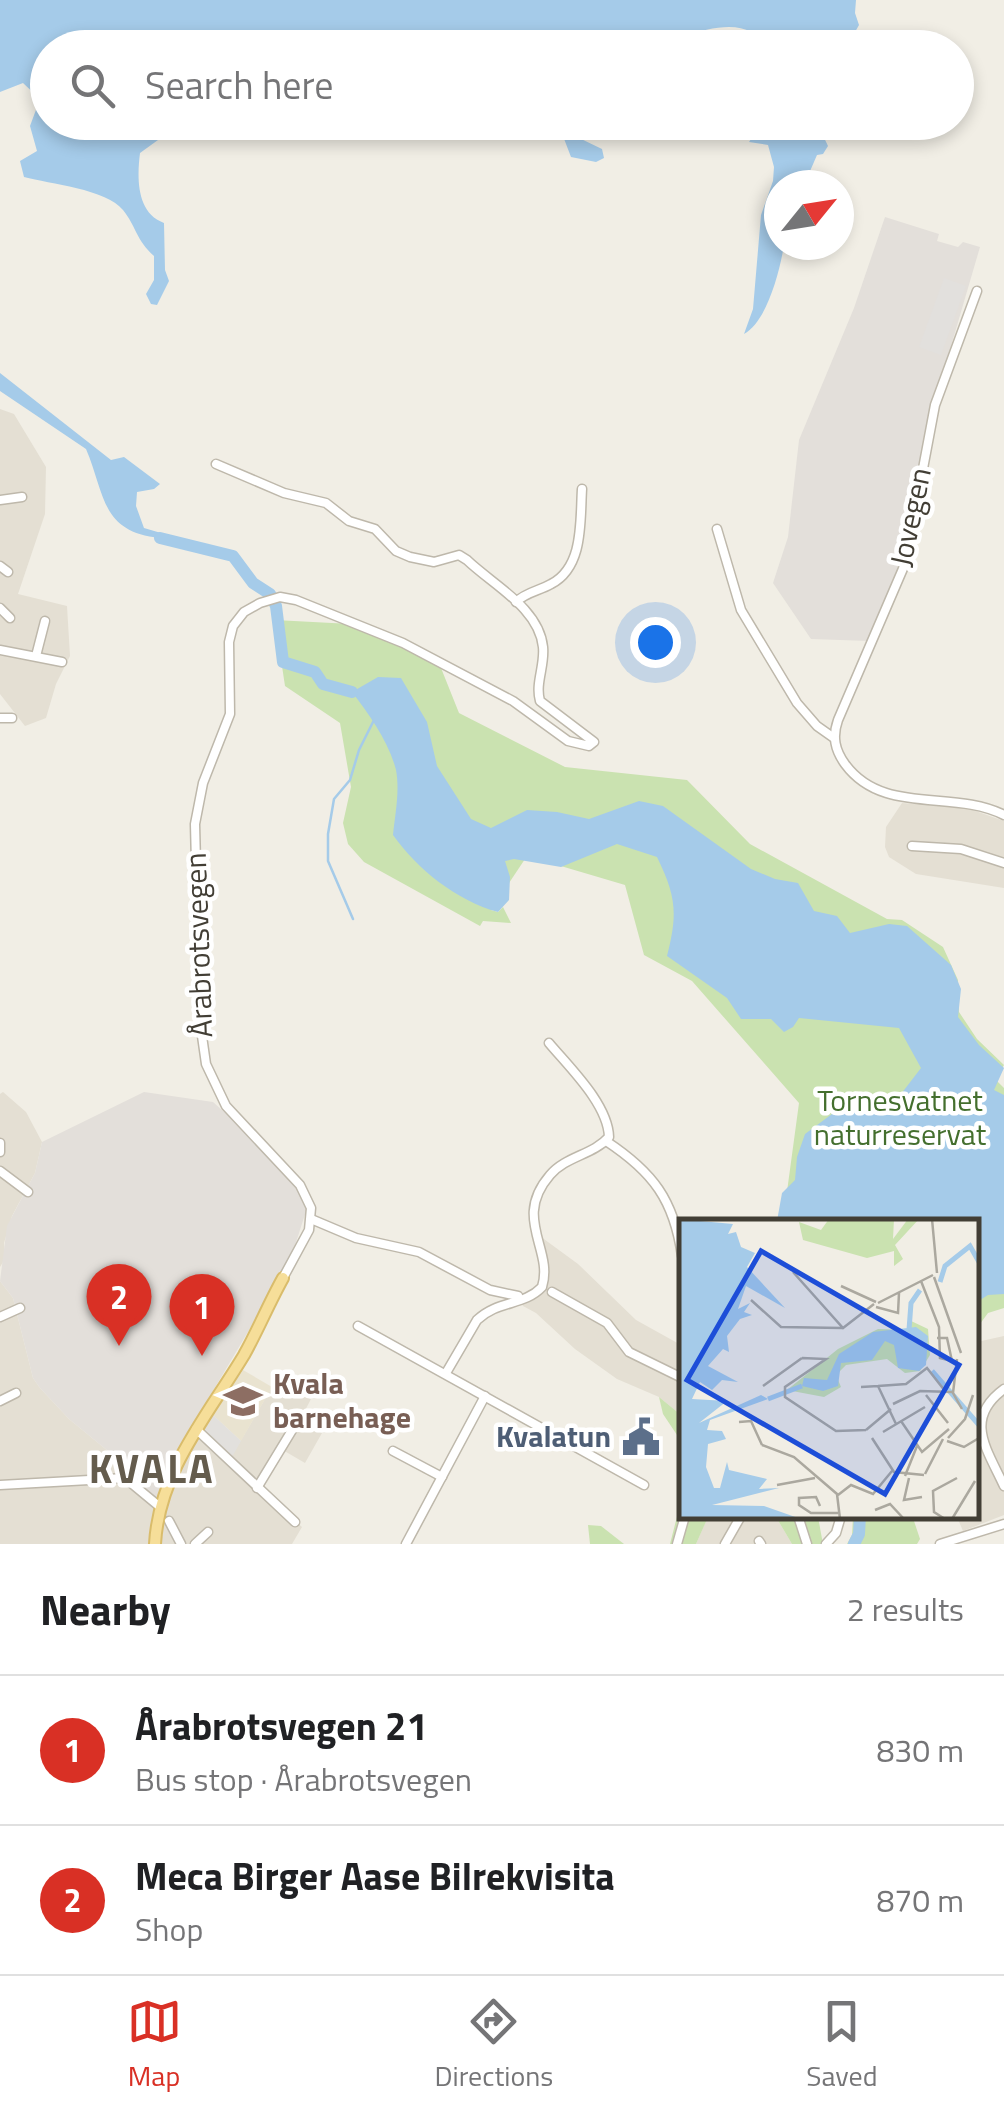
<!DOCTYPE html>
<meta charset="utf-8">
<style>
body{margin:0;font-family:"Titillium Web",sans-serif;background:#f2f2f2;color:#202124}
.compass{position:absolute;left:764px;top:170px;width:90px;height:90px;border-radius:50%;background:#fff;box-shadow:0 5px 15px #0003;rotate:60deg}
.you{position:absolute;left:655px;top:642px;width:35px;height:35px;margin:-25px;border:8px solid #fff;border-radius:50%;background:#1a73e8;box-shadow:0 0 0 15px #1a73e833}
.badge{display:grid;place-items:center;width:65px;height:65px;border-radius:50%;background:#d93025;color:#fff;font-size:32px;font-weight:700}
.pin{position:absolute;translate:-50% -82px;filter:drop-shadow(0 2px 5px #0008)}
.pin::after{content:'';position:absolute;top:52px;width:35px;height:30px;background:inherit;clip-path:polygon(0 0,100% 0,50% 100%)}
.list{margin:0;padding:0;list-style:none}
h2{display:flex;justify-content:space-between;align-items:center;height:130px;margin:0;padding:0 40px;font-size:42px}
h2 small{font-size:32px;font-weight:400;color:#757577}
.list li{display:grid;grid-template-columns:65px 1fr auto;gap:30px;align-items:center;box-sizing:border-box;height:150px;padding:0 40px;border-top:2px solid #e0e0e0}
.list b{display:block;font-size:38px;white-space:nowrap}
.list p{margin:0;font-size:32px;white-space:nowrap;color:#757577}
.list em{font-size:32px;font-style:normal;color:#757577}
.icon{flex:none;width:55px;height:55px;fill:none;stroke:currentColor;stroke-width:2;stroke-linecap:round;stroke-linejoin:round}
.map{position:relative;flex:none;width:1004px;height:1544px;overflow:hidden}
.search{position:absolute;background:#fff;box-shadow:0 5px 15px #0003;left:30px;right:30px;top:30px;height:110px;display:flex;align-items:center;gap:25px;box-sizing:border-box;padding:0 35px;border-radius:55px;color:#757577;font-size:38px}
.sheet{height:430px;background:#fff}
nav{display:flex;justify-content:space-around;align-items:center;box-sizing:border-box;height:140px;border-top:2px solid #e0e0e0;background:#fff;font-size:28px;color:#757577}
nav a{display:grid;justify-items:center;gap:5px}
nav .on{color:#d93025}
.map>svg:first-child{display:block}
.residential{fill:#e4dfd3}
.industrial{fill:#e3dfda}
.education{fill:#e9e3d0}
.green{fill:#cae2b0}
.parking{fill:#e2e0dd}
.water{fill:#a5cbe9}
.lines{fill:none;stroke-linecap:round;stroke-linejoin:round}
.stream{stroke:#a5cbe9;stroke-width:2.5}
.river{stroke:#a5cbe9;stroke-width:12}
.minor-casing{stroke:#beb8ab;stroke-width:11}
.major-casing{stroke:#d9bc6b;stroke-width:14}
.minor{stroke:#fff;stroke-width:8}
.major{stroke:#f6de99;stroke-width:10}
.labels{text-anchor:middle;stroke-width:9;stroke-linejoin:round;paint-order:stroke}
.street-label{font-size:30px;fill:#423e35;stroke:#fff}
.park-label{font-size:30px;fill:#446f2e;stroke:#fff}
.education-label{font-size:30px;font-weight:bold;fill:#785e54;stroke:#fff;text-anchor:start}
.service-label{font-size:30px;font-weight:bold;fill:#4e5e75;stroke:#fff;text-anchor:end}
.district-label{font-size:40px;font-weight:bold;letter-spacing:2.5px;fill:#645c4d;stroke:#fff}
.inset-river{fill:none;stroke:#a5cbe9;stroke-width:5}
.inset-road{fill:none;stroke:#aba89f;stroke-width:2.5}
.view{fill:#1d4ed8;fill-opacity:0.15;stroke:#1d4ed8;stroke-width:5}
.inset-edge{fill:none;stroke:#423e35;stroke-width:5}
</style>
<div class="map">
<svg width="1004" height="1544" viewBox="0 0 1004 1544">
<rect width="100%" height="100%" fill="#f1eee5"/>
<!-- residential -->
<g class="residential">
<path d="M0 409 14 414 46 467 45 514 18 594 67 606 70 656 56 684 46 718 25 726 0 694Z"/>
<path d="M902 803 967 808 1004 821V888L916 874 889 857 885 847 886 827Z"/>
<path d="M3 1092 26 1112 42 1142 35 1173 12 1216 4 1243 5 1259 0 1267V1094Z"/>
<path d="M537 1234 578 1264 636 1320 681 1345V1415L659 1397 617 1379 575 1349 536 1313 523 1306 520 1301 541 1288Z"/>
<path d="M0 1281 13 1298 33 1378 40 1388 69 1419 108 1451 149 1503 166 1495 194 1423 230 1459 272 1387 311 1399 300 1420 322 1433 305 1463 281 1449 257 1486 302 1527 292 1544H0Z"/>
<path d="M1004 1336V1515L963 1531 957 1517 976 1516 977 1342Z"/>
<path d="M708 1516 776 1517 792 1544H696Z"/>
</g>
<!-- industrial -->
<g class="industrial">
<path d="M885 217 939 234 937 241 958 247 963 242 980 247 932 411 910 546 869 641 811 639 773 583 788 537 799 440 854 308Z"/>
<path d="M144 1092 213 1102 285 1167 308 1205 290 1261 194 1423 166 1495 156 1509 108 1451 69 1419 40 1388 33 1378 13 1298 0 1281 7 1226 35 1173 42 1142Z"/>
</g>
<!-- education -->
<path class="education" d="M243 1370 272 1387 241 1441 213 1415Z"/>
<!-- green -->
<g class="green">
<path d="M275 620 351 624 399 642 441 668 459 713 565 767 687 780 750 844 887 919 902 920 943 947 958 980 959 1012 977 1039 1004 1065 995 1079 1004 1088V1308L988 1313 977 1328 976 1222 783 1221 799 1103 692 981 644 955 625 885 527 856 491 910 498 912 503 907 511 923 483 921 480 926 364 862 348 844 343 823 351 787 340 723 285 686Z"/>
<path d="M659 1397 681 1415V1441L663 1414Z"/>
<path d="M681 1501 682 1516 708 1517 696 1544H670Z"/>
<path d="M776 1517H818L823 1544H792Z"/>
<path d="M853 1517H900L914 1521 920 1539 917 1544H847L852 1535Z"/>
<path d="M588 1525 601 1526 624 1544H590Z"/>
</g>
<!-- parking -->
<g class="parking">
<path d="M944 278 966 286 941 355 919 347Z"/>
<path d="M213 1415 241 1441 232 1457 203 1429Z"/>
</g>
<!-- water -->
<g class="water">
<path d="M0 0H856L855 13 859 25 846 48 758 47 751 32C723 16 671 43 641 48H48V122L158 123V140L140 153C137 177 136 213 164 223L165 270 169 281 157 305 151 304 146 294 154 280V256C136 240 136 226 123 210 106 189 50 184 24 177L20 161 37 151 30 126 40 99 23 83 0 92Z"/>
<path d="M558 123H579L577 137 602 149 604 158 596 162 571 157Z"/>
<path d="M762 123H817L828 146 823 154 817 155 804 185H779V245H784C780 270 767 322 744 334L753 309 761 215 773 181 774 167 768 145 749 142Z"/>
<path d="M0 373 111 460 124 457 160 484 154 489 137 492 136 506 144 528 161 533 160 538C100 532 105 493 86 449L0 391Z"/>
<path d="M378 677 401 678 427 722 437 766 471 819 491 828 527 810 557 812 589 819 639 801 663 806 751 869 775 879 798 883 814 911 837 916 850 933 889 924 907 926 951 965 961 989 958 1017 979 1045 1004 1068 994 1090 1004 1095V1294L988 1295 977 1302 976 1222 777 1221 782 1193 795 1180 797 1157 805 1134 832 1114 874 1107 901 1094 921 1068 899 1028 799 1018 793 1027 784 1032 771 1019H741L727 998 667 956C678 913 676 896 657 857L617 844 561 867 514 859 505 861 510 877 509 900 498 912C457 901 417 869 393 835 395 815 400 791 396 770 389 742 369 714 352 692Z"/>
</g>
<g class="lines">
<!-- stream -->
<path class="stream" d="M353 919 328 861V834L334 799 350 780 359 750 374 720"/>
<!-- river -->
<g class="river">
<path d="M160 538 233 556 253 583 270 594 276 606 283 662 315 672 323 684 352 692"/>
<path d="M854 1544 859 1534 860 1516"/>
</g>
<!-- minor casing -->
<g class="minor-casing">
<g id="minor">
<path d="M977 291 935 405 905 564 838 720C832 737 835 750 845 764 883 816 953 789 1004 815"/>
<path d="M216 464 284 493 326 503 349 521 375 529 396 551 410 557 434 562 459 555 467 560C493 585 539 608 543 647 545 666 535 683 540 701L594 742 589 746 568 741 513 701 403 643 296 600 280 597 260 603 244 612 233 626 229 642 230 714 203 783 195 824 200 1022 206 1064 226 1106 300 1185 311 1208 309 1230 283 1278"/>
<path d="M0 500 22 497"/>
<path d="M717 529 741 610 797 703 817 726 834 738"/>
<path d="M0 566 8 572"/>
<path d="M516 602C526 592 539 591 551 584 584 567 580 521 582 489"/>
<path d="M0 608 10 618"/>
<path d="M0 650 62 662"/>
<path d="M36 656 45 621"/>
<path d="M0 718H12"/>
<path d="M912 846 961 849 1004 863"/>
<path d="M606 1141C653 1172 674 1200 682 1256"/>
<path d="M0 1143V1152"/>
<path d="M0 1171 28 1192"/>
<path d="M311 1219 356 1238 419 1252 490 1290 518 1296"/>
<path d="M552 1292 607 1323 629 1352 682 1378"/>
<path d="M0 1317 20 1308"/>
<path d="M358 1326 644 1485"/>
<path d="M446 1373 477 1320C498 1300 524 1306 542 1287 554 1249 512 1219 550 1175 566 1156 593 1155 609 1137 608 1104 569 1067 549 1043"/>
<path d="M1004 1389C963 1419 987 1449 1004 1486"/>
<path d="M0 1401 16 1393"/>
<path d="M196 1429 295 1522"/>
<path d="M393 1451 442 1477"/>
<path d="M0 1485 125 1478 160 1507"/>
<path d="M257 1488 294 1427"/>
<path d="M798 1516 807 1544"/>
<path d="M169 1521 181 1544"/>
<path d="M759 1541 761 1544"/>
<path d="M195 1544 208 1532"/>
<path d="M406 1544 485 1396"/>
<path d="M677 1544 685 1516"/>
<path d="M725 1544 741 1516"/>
<path d="M826 1544 836 1533 841 1516"/>
<path d="M940 1544 1004 1524"/>
</g>
</g>
<!-- major casing -->
<g class="major-casing">
<path id="major" d="M155 1544C159 1471 208 1415 244 1355 258 1330 269 1303 283 1278"/>
</g>
<!-- minor -->
<use href="#minor" class="minor"/>
<!-- major -->
<use href="#major" class="major"/>
</g>
<!-- icons -->
<defs>
<g id="school-bare" transform="scale(3)"><path d="M0-5L7-2L0 1L-7-2ZM-4 1L0 2.5L4 1V4Q0 6-4 4Z" fill="#8d6e63" stroke="#fff" stroke-width="2.5" paint-order="stroke"/></g>
<g id="civic-bare" transform="scale(3)"><path d="M-.6-6.5H3V-4.5H.6V-3L4-1V1h2V6H-6V1h2V-1L-.6-3ZM-1.2 2.5V6h2.4V2.5Z" fill="#5c6f8a" stroke="#fff" stroke-width="2.5" paint-order="stroke"/></g>
</defs>
<g fill-rule="evenodd">
<use href="#school-bare" x="243" y="1401"/>
<use href="#civic-bare" x="641" y="1437"/>
</g>
<g class="labels">
<!-- street labels -->
<g class="street-label">
<text transform="translate(911 517) rotate(-78)" y="10">Jovegen</text>
<text transform="translate(199 945) rotate(-92)" y="10">Årabrotsvegen</text>
</g>
<!-- park labels -->
<g class="park-label">
<text x="900" y="1111">Tornesvatnet<tspan x="900" dy="34">naturreservat</tspan></text>
</g>
<!-- education labels -->
<g class="education-label">
<text x="273" y="1394">Kvala<tspan x="273" dy="34">barnehage</tspan></text>
</g>
<!-- service labels -->
<g class="service-label">
<text x="611" y="1447">Kvalatun</text>
</g>
<!-- district labels -->
<g class="district-label">
<text x="152" y="1483">KVALA</text>
</g>
</g>
<!-- overview -->
<g transform="translate(679 1219)">
<rect width="300" height="300" fill="#f1eee5"/>
<path d="M150 0H215L214 20 229 0H240L216 26 224 40 215 47V32L188 39 124 21 120 3 142 11ZM230 101 249 110 251 136 241 152 226 154 208 140 167 146 157 156 162 168 145 178 108 171 159 130 199 110 229 111Z" fill="#cae2b0"/>
<path d="M0 0 54 5 49 15 57 13 62 28 76 34 68 48 106 89 67 67 59 90 71 84 65 93 73 96 61 100 48 117 50 133 44 130 29 147 59 163 43 161 33 171 21 163 13 180 48 182 20 204 82 176 89 180 31 201 28 211 43 212 47 220 29 225 27 248 35 269H41L48 243 50 251 88 260 80 270 100 269 33 286 85 287 122 300H0ZM237 108 249 117 247 146 240 152 219 149 215 126 206 122 193 141 162 144 159 167 144 172 123 167 125 159 148 161 160 135 194 113Z" fill="#a5cbe9"/>
<path class="inset-river" d="M261 63 266 47 291 27 300 43M230 111 232 84 241 71M253 152 300 206M89 180 123 167"/>
<path class="inset-road" d="M253 0 258 54M114 53 164 109 195 85M255 58 282 134M242 62 260 108 261 139 277 143M162 67 197 83M72 81 102 108 163 109M199 84 254 56M197 88 219 94 220 74M258 119H268L273 142M123 139 147 140 106 168V178L157 212 187 211M278 140 274 174 283 190M84 167 123 139M199 167 227 165 248 149 266 172M182 168 199 167 217 205M247 176 269 204M214 185 241 172 274 173M222 202 243 233 270 210M60 203 72 202 83 226M187 211 212 190M204 213 246 188M193 219 215 253 245 256M269 219 286 200 294 176M268 222 285 228 300 219M83 226 115 238 158 275 161 300M246 255 264 220M226 257 238 227M230 259 225 281 243 278M98 266 136 259M159 276 172 266 194 275 213 252M141 287 137 278 120 279V286L132 294H159M196 291 211 285 225 300M266 300 255 293 254 272 278 259M273 300 296 262"/>
<path class="view" d="M82 32 280 146 206 275 8 161Z"/>
<rect width="300" height="300" class="inset-edge"/>
</g>
</svg>
<svg class="compass" viewBox="-18 -18 36 36"><path d="M0-13l5 13h-10z" fill="#e53935"/><path d="M0 13l5-13h-10z" fill="#757577"/></svg>
<div class="you"></div>
<div class="pin badge" style="left:202px;top:1356px">1</div>
<div class="pin badge" style="left:119px;top:1346px">2</div>
<div class="search"><svg class="icon" aria-label="search" viewBox="0 0 24 24"><circle cx="10" cy="10" r="6"/><path d="M15 15l6 6"/></svg>Search here</div>
</div>
<section class="sheet">
<h2>Nearby<small>2 results</small></h2>
<ul class="list">
<li><span class="badge">1</span><div><b>Årabrotsvegen 21</b><p>Bus stop · Årabrotsvegen</p></div><em>830 m</em></li>
<li><span class="badge">2</span><div><b>Meca Birger Aase Bilrekvisita</b><p>Shop</p></div><em>870 m</em></li>
</ul>
</section>
<nav>
<a class="on"><svg class="icon" aria-label="map" viewBox="0 0 24 24"><path d="M3 6l6-2 6 2 6-2v14l-6 2-6-2-6 2zM9 4v14M15 6v14"/></svg>Map</a>
<a><svg class="icon" aria-label="directions" viewBox="0 0 24 24"><path d="M12 3l9 9-9 9-9-9zM9 14v-3h6M13 9l2 2-2 2"/></svg>Directions</a>
<a><svg class="icon" aria-label="saved" viewBox="0 0 24 24"><path d="M7 4h10v16l-5-4-5 4z"/></svg>Saved</a>
</nav>
